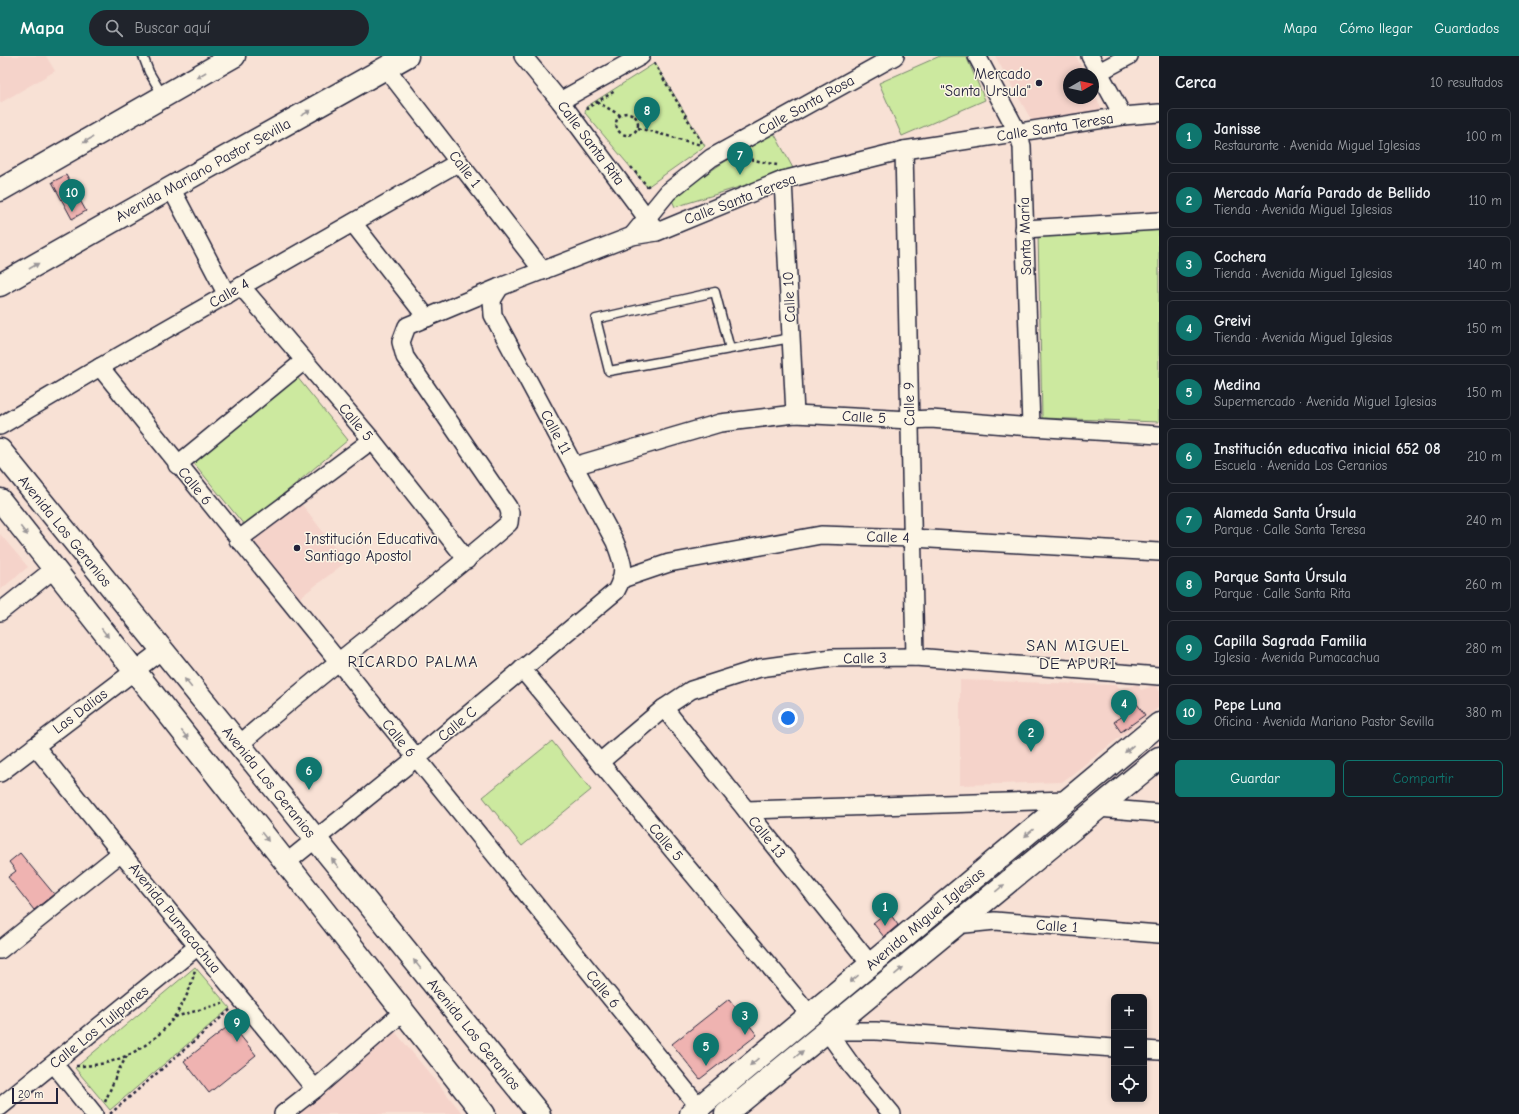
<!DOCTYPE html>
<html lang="es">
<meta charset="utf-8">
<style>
body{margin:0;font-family:"Comic Neue",sans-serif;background:#20242c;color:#f1f3f6}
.controls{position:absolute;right:12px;bottom:12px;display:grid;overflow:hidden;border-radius:6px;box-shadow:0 2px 6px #0003}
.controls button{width:36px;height:36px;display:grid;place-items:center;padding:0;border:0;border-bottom:1px solid #363941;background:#171b24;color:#f1f3f6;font:20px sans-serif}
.compass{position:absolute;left:1063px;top:12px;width:36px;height:36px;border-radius:50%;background:#171b24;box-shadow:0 2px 6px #0003;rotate:81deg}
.scale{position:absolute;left:12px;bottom:10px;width:46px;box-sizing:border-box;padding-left:4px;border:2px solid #22223b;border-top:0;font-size:11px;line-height:14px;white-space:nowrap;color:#22223b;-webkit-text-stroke:3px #fcf5e5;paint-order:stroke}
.you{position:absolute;left:788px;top:662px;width:14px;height:14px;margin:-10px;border:3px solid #fff;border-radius:50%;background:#1a73e8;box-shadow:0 0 0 6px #1a73e833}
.badge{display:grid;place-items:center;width:26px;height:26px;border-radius:50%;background:#0f766e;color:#fff;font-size:13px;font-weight:700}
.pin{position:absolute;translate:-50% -33px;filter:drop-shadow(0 1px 2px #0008)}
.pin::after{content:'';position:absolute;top:21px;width:14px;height:12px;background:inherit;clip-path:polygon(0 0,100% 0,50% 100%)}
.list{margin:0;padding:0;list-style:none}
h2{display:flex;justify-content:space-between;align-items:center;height:52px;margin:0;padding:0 16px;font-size:17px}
h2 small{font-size:13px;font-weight:400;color:#9ea1a6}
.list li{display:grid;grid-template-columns:26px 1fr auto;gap:12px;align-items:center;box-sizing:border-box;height:56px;margin:0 8px 8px;padding:0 8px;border:1px solid #363941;border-radius:6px}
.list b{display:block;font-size:15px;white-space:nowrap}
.list p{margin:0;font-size:13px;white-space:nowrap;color:#9ea1a6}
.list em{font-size:13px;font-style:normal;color:#9ea1a6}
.actions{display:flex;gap:8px;padding:12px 16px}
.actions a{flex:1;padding:9px 0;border:1px solid #0f766e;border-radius:6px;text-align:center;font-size:14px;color:#0f766e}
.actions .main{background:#0f766e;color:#fff}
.icon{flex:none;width:22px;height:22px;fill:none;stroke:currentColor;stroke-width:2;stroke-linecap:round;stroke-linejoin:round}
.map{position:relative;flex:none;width:1159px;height:1058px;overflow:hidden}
header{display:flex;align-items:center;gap:24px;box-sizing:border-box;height:56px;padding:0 20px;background:#0f766e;color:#fff}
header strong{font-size:19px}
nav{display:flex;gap:22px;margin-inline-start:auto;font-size:14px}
.search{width:280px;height:36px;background:#20242c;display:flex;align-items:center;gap:10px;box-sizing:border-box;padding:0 14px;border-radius:22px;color:#9ea1a6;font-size:15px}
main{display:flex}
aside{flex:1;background:#171b24}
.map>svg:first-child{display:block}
.built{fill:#f5d3ca}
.green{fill:#cce99f;stroke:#77866d}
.building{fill:#efb3b1;stroke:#22223b}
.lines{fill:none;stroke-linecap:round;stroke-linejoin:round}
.lane-casing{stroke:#22223b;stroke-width:11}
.street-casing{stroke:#22223b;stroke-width:20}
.secondary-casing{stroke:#22223b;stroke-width:25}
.path{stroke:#22223b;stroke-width:2.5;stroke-dasharray:3 3;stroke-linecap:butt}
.lane{stroke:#fcf5e5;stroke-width:8}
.street{stroke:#fcf5e5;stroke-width:17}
.secondary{stroke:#fcf5e5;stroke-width:22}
.oneway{fill:#9a9698}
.poi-dot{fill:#22223b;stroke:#fcf5e5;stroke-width:1.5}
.labels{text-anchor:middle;stroke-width:3;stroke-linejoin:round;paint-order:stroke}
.poi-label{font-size:15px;fill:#22223b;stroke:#fcf5e5;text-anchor:end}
.street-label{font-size:15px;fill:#22223b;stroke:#fcf5e5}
.neighbourhood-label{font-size:16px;letter-spacing:1px;fill:#22223b;stroke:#fcf5e5}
</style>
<header>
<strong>Mapa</strong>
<div class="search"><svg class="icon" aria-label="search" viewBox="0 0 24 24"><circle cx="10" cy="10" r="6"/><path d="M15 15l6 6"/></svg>Buscar aquí</div>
<nav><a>Mapa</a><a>Cómo llegar</a><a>Guardados</a></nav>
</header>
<main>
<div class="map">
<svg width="1159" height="1058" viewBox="0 0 1159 1058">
<rect width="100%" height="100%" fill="#f8e1d5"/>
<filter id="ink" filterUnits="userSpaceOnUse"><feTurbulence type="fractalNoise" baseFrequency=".025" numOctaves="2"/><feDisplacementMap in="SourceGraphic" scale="8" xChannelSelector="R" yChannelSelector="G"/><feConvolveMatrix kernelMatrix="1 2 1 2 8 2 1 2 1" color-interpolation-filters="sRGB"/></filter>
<g filter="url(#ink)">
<!-- built -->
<g class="built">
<path d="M0 0H46L55 15 0 47Z"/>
<path d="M995 0H1076L1085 18H1069V42H1093V35L1102 54 1032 65Z"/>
<path d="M301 447 346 506 298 543 253 484Z"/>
<path d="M0 478 28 511 0 534Z"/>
<path d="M960 624 1115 629 1121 633 1137 628 1141 634 1156 629 1159 634V651L1062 726 960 729Z"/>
<path d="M393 973 463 1058H290Z"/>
</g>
<!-- green -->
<g class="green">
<path d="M940 0H966L985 44 902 80 879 27Z"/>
<path d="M655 7 705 90 647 131 585 57 586 51Z"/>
<path d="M774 77 794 114 675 151 671 142 721 108Z"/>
<path d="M1159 171V366L1042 362 1038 177Z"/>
<path d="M297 321 348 384 245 470 193 406Z"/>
<path d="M552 685 591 734 522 790 483 741Z"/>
<path d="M195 911 230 952 110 1054 75 1012Z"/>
</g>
<!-- building -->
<g class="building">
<path d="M66 119 86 155 72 163 52 126Z"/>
<path d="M1135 645 1145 659 1121 676 1114 666 1127 657 1124 653Z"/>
<path d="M20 797 54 838 34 854 8 821 16 815 9 806Z"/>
<path d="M888 855 898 869 884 881 873 867Z"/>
<path d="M729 943 757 979 700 1023 672 988Z"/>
<path d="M231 968 256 999 209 1037 184 1005Z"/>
</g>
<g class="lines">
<!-- lane casing -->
<g class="lane-casing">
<g id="lane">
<path d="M143 0 149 16 163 40"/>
<path d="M730 293 715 236 596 263 609 315 791 282"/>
</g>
</g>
<!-- street casing -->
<g class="street-casing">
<g id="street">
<path d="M523 0 560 45 652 169"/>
<path d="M977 0 1018 77 1022 90 1031 371"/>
<path d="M1090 0 1123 60"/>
<path d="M386 12 543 215"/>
<path d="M1099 16 1129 0"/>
<path d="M560 45 641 0"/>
<path d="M904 94 915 601"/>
<path d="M783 124 795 358"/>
<path d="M171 132 227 239"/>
<path d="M353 167 427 262"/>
<path d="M1024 173 1159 165"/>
<path d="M632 180 668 136 711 102 895 0"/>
<path d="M241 230 372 384 467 504"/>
<path d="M100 311 699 1051"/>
<path d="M0 370 100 311 459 106"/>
<path d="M177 409 304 305"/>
<path d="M574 410 720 367 795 358 910 364 931 363 1031 371 1159 379"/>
<path d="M238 484 372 384"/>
<path d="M622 523 669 507 821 479 913 482 1159 496"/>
<path d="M0 556 54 513"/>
<path d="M522 613 810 959"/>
<path d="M664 652 871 909"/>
<path d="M239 689C326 611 421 544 509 467L510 457 508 451 405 301 401 286 407 270 500 231 632 180 657 176 783 124 904 94 1123 60 1159 57"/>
<path d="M35 690 121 797 315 1033"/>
<path d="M600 706 664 652 691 634 760 612 832 602 915 601 1159 620"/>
<path d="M0 717 162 594"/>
<path d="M1098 752 1159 757"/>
<path d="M746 754 1068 744"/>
<path d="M286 807 416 702 616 535C627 515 623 507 615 486L493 259 492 244 500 231"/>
<path d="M955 869 995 865 1159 878"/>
<path d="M0 894 121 797"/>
<path d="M827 975H876L1114 992"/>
<path d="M827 975 852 1010 892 1058"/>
<path d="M1144 994 1159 995"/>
<path d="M54 1008 94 1058"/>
<path d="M0 1051 198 890"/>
<path d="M283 1058 315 1033 403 956"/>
</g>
</g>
<!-- secondary casing -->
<g class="secondary-casing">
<g id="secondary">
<path d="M0 134 234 0"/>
<path d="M0 229 171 132 407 0"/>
<path d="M0 394 539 1058"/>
<path d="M0 444 484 1058"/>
<path d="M691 1058 1159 668"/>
<path d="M726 1058 1159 702"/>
</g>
</g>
<!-- path -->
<g class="path">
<path d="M654 7 703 89"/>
<path d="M597 46 620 59"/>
<path d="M587 54V52L615 35"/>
<circle cx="627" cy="68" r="11"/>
<path d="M638 72 701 89"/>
<path d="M745 102 777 109"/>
<path d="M631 111 647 130 652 129"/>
<path d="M175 961 223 947"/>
<path d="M76 1010C134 1011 184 970 195 913"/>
<path d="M105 1046 118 1015 127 1000"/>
<path d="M110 1058 231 953"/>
</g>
<!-- lane -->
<use href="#lane" class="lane"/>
<!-- street -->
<use href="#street" class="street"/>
<!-- secondary -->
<use href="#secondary" class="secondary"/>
</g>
<!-- one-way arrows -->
<defs><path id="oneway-solid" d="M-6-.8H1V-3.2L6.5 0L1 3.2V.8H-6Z"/></defs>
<g class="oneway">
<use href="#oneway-solid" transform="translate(201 19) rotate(150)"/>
<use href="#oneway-solid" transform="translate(306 57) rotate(-29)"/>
<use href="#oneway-solid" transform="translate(88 84) rotate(150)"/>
<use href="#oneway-solid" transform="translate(34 210) rotate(-30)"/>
<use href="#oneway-solid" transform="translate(24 475) rotate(52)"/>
<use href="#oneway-solid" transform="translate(105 577) rotate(52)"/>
<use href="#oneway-solid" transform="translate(188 627) rotate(-129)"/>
<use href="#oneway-solid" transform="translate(185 679) rotate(52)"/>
<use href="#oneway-solid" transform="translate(1129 693) rotate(140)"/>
<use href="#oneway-solid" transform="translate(1029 777) rotate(140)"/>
<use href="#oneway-solid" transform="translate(265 781) rotate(52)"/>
<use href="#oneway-solid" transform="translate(335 807) rotate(-129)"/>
<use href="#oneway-solid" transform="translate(1000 832) rotate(-39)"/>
<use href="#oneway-solid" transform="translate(417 908) rotate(-129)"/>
<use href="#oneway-solid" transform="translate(899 915) rotate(-40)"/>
<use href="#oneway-solid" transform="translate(854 923) rotate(140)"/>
<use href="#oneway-solid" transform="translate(799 998) rotate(-39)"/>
<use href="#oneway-solid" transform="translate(754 1006) rotate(140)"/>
</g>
</g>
<!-- markers -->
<g class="poi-dot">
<circle cx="1039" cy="27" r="4"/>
<circle cx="297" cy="492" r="4"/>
</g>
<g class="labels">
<!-- poi labels -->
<g class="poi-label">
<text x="1031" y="23">Mercado<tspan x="1031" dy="17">"Santa Ursula"</tspan></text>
<text x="305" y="488" text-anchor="start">Institución Educativa<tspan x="305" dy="17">Santiago Apostol</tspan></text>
</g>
<!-- street labels -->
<g class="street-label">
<text transform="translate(806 49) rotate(-29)" y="5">Calle Santa Rosa</text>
<text transform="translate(1055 71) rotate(-9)" y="5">Calle Santa Teresa</text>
<text transform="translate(591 87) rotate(53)" y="5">Calle Santa Rita</text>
<text transform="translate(465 113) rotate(52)" y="5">Calle 1</text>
<text transform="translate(203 114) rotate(-29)" y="5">Avenida Mariano Pastor Sevilla</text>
<text transform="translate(740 143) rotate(-21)" y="5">Calle Santa Teresa</text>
<text transform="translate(1025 180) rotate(-92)" y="5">Santa María</text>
<text transform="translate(229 237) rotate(-30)" y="5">Calle 4</text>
<text transform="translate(789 241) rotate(-93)" y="5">Calle 10</text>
<text transform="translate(909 348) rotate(-91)" y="5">Calle 9</text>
<text transform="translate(864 361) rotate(3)" y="5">Calle 5</text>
<text transform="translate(356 366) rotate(50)" y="5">Calle 5</text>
<text transform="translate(556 376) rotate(62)" y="5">Calle 11</text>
<text transform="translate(195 430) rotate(51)" y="5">Calle 6</text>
<text transform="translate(65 475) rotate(51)" y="5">Avenida Los Geranios</text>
<text transform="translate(888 481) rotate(2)" y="5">Calle 4</text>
<text transform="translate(865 602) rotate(-1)" y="5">Calle 3</text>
<text transform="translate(80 655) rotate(-37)" y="5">Las Dalias</text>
<text transform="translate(457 668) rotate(-40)" y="5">Calle C</text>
<text transform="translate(399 682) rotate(51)" y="5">Calle 6</text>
<text transform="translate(269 726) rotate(51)" y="5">Avenida Los Geranios</text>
<text transform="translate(767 781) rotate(51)" y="5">Calle 13</text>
<text transform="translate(666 786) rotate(50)" y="5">Calle 5</text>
<text transform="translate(175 862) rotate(51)" y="5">Avenida Pumacachua</text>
<text transform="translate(925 863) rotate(-40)" y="5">Avenida Miguel Iglesias</text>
<text transform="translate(1057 870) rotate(4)" y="5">Calle 1</text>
<text transform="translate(603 933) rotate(51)" y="5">Calle 6</text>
<text transform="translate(99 971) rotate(-39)" y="5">Calle Los Tulipanes</text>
<text transform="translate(474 978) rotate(51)" y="5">Avenida Los Geranios</text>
</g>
<!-- neighbourhood labels -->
<g class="neighbourhood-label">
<text x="1078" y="595">SAN MIGUEL<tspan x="1078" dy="18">DE APURI</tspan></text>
<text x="413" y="611">RICARDO PALMA</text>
</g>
</g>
</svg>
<div class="controls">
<button>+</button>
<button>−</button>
<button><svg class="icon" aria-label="locate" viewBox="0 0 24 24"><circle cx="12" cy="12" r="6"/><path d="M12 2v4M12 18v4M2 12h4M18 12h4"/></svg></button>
</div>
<svg class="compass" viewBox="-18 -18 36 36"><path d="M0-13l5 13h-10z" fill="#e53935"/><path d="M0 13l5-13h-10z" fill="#9ea1a6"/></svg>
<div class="scale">20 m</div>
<div class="you"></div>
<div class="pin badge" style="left:885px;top:870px">1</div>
<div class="pin badge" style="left:1031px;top:696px">2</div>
<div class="pin badge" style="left:745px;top:979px">3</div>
<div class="pin badge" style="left:1124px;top:667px">4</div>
<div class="pin badge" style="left:706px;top:1010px">5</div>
<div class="pin badge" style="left:309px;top:734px">6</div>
<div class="pin badge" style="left:740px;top:119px">7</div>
<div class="pin badge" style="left:647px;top:74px">8</div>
<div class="pin badge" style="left:237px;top:986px">9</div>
<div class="pin badge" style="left:72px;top:156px">10</div>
</div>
<aside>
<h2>Cerca<small>10 resultados</small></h2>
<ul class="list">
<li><span class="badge">1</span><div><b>Janisse</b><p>Restaurante · Avenida Miguel Iglesias</p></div><em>100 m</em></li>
<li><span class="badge">2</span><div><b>Mercado María Parado de Bellido</b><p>Tienda · Avenida Miguel Iglesias</p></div><em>110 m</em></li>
<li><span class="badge">3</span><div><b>Cochera</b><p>Tienda · Avenida Miguel Iglesias</p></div><em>140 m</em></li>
<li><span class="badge">4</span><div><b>Greivi</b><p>Tienda · Avenida Miguel Iglesias</p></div><em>150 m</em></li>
<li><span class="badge">5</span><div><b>Medina</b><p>Supermercado · Avenida Miguel Iglesias</p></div><em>150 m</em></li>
<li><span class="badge">6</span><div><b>Institución educativa inicial 652 08</b><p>Escuela · Avenida Los Geranios</p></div><em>210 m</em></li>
<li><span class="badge">7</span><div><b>Alameda Santa Úrsula</b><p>Parque · Calle Santa Teresa</p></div><em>240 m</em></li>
<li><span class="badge">8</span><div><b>Parque Santa Úrsula</b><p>Parque · Calle Santa Rita</p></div><em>260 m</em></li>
<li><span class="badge">9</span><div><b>Capilla Sagrada Familia</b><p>Iglesia · Avenida Pumacachua</p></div><em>280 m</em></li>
<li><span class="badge">10</span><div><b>Pepe Luna</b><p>Oficina · Avenida Mariano Pastor Sevilla</p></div><em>380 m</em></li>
</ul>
<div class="actions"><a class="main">Guardar</a><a>Compartir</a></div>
</aside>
</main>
